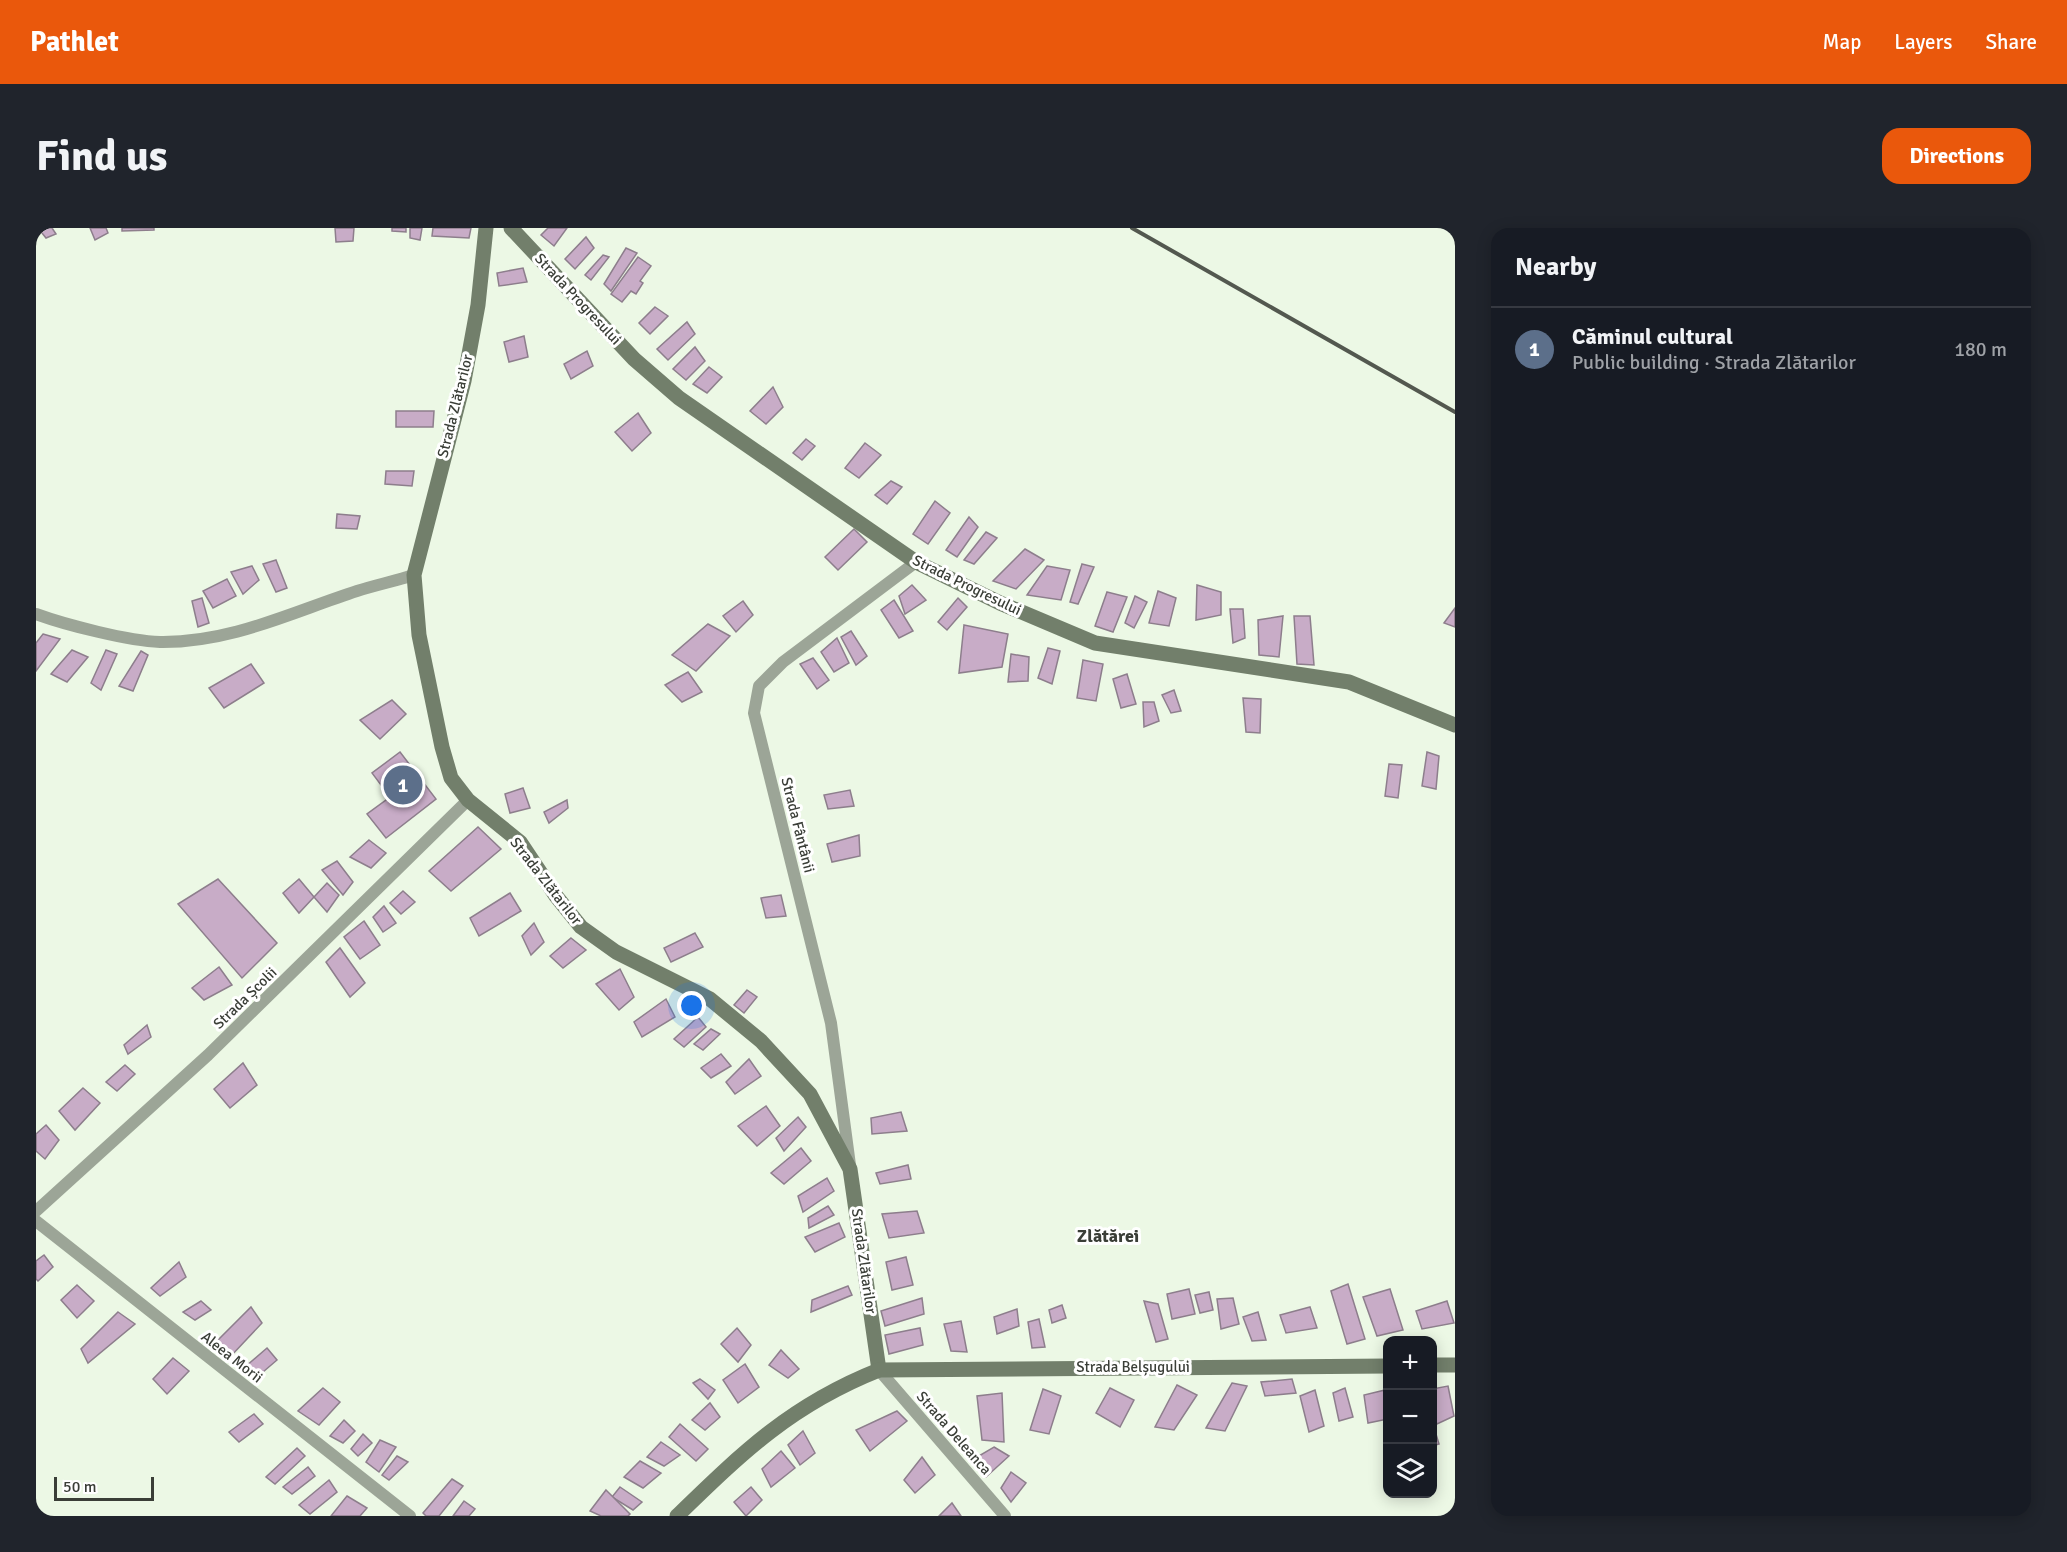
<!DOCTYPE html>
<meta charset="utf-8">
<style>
body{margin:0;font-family:Signika,sans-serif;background:#20242c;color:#f1f3f6}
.controls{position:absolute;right:18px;bottom:18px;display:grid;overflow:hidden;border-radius:12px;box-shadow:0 3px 15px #0003}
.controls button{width:54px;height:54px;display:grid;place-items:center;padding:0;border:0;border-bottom:2px solid #363941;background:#171b24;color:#f1f3f6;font:30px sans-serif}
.scale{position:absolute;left:18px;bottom:15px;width:100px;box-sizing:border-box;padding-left:6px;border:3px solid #3a3e37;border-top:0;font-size:16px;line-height:21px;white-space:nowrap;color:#3a3e37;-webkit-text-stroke:4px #fff;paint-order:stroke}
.you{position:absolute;left:656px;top:778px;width:21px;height:21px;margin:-15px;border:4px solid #fff;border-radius:50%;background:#1a73e8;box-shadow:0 0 0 9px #1a73e833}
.badge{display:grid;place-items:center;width:39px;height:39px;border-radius:50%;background:#ea580c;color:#fff;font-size:20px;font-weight:700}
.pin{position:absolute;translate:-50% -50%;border:3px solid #fff;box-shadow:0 2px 6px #0006}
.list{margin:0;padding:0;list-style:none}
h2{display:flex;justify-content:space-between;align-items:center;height:78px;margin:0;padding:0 24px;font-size:26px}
h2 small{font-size:20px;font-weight:400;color:#9ea1a6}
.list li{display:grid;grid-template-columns:39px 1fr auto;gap:18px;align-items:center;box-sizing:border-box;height:84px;padding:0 24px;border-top:2px solid #363941}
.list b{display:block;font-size:22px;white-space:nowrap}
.list p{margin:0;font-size:20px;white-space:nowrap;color:#9ea1a6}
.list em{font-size:20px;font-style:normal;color:#9ea1a6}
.icon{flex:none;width:33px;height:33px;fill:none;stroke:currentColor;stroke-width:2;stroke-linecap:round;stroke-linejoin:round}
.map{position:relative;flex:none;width:1419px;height:1288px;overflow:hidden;border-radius:18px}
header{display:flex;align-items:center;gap:36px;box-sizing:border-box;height:84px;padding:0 30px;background:#ea580c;color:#fff}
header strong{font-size:28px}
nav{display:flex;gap:33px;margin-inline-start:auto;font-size:21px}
.intro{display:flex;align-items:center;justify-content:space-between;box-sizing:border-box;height:144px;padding:0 36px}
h1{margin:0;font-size:42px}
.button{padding:15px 27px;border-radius:18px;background:#ea580c;color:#fff;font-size:21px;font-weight:700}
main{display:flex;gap:36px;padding:0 36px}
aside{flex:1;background:#171b24;border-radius:18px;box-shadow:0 3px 15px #0003}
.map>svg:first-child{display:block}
.building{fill:#c8acc7;stroke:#8d7e8c;stroke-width:1.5}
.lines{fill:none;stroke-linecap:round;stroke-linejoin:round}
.street{stroke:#9ca597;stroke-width:12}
.secondary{stroke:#727f6b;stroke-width:15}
.rail{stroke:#53584f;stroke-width:4}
.labels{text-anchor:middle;stroke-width:6;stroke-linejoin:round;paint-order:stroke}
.street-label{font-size:15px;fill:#3a3e37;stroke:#fff}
.quarter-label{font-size:18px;font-weight:bold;fill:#3a3e37;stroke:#fff}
</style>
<header>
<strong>Pathlet</strong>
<nav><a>Map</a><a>Layers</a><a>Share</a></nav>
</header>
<div class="intro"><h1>Find us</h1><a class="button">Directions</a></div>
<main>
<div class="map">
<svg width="1419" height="1288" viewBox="0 0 1419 1288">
<rect width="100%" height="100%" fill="#ecf8e5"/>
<!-- building -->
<g class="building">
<path d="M2 0H16L20 6 10 10Z"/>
<path d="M54 0H70L72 5 59 12Z"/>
<path d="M86 0H118V2L86 3Z"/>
<path d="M299 0H318L317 13 300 14Z"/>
<path d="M356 0H370V4L356 3Z"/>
<path d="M374 0H386L384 12 374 10Z"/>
<path d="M397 0H435L433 10 396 8Z"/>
<path d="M512 0H531L518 18 505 7Z"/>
<path d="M550 9 558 20 539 41 529 31Z"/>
<path d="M590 20 601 25 575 63 568 56Z"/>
<path d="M567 27 573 29 555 52 549 47Z"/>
<path d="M602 29 615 38 604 53 607 55 600 66 595 63 586 74 575 66Z"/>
<path d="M487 40 491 54 463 58 461 45Z"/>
<path d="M619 79 632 88 614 106 603 95Z"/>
<path d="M651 94 659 106 632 132 621 121Z"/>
<path d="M488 108 492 129 473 134 468 114Z"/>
<path d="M659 119 669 133 650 152 637 141Z"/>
<path d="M551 123 557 138 535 151 528 136Z"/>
<path d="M673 139 686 149 671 165 657 156Z"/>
<path d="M737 159 747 179 730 196 714 183Z"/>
<path d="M360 183H398L397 199H360Z"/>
<path d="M602 185 615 205 596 223 579 204Z"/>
<path d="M770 211 779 218 766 232 757 225Z"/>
<path d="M829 215 845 227 823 250 809 240Z"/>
<path d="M350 243H378L376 258 349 256Z"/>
<path d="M855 253 866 259 851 276 839 267Z"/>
<path d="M899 273 914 285 892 316 877 306Z"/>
<path d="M301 286 324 288 321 301 300 300Z"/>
<path d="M933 289 942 299 921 329 910 322Z"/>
<path d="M818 301 831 314 802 342 789 329Z"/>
<path d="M950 304 961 310 938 336 928 332Z"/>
<path d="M989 321 1008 332 980 361 957 353Z"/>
<path d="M240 332 251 360 240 364 227 336Z"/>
<path d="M1046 336 1058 339 1042 376 1034 374Z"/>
<path d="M216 338 223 352 207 366 195 344Z"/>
<path d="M1011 338 1034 342 1025 372 991 367Z"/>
<path d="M191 351 200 368 177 380 167 363Z"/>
<path d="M876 357 890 372 869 386 863 368Z"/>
<path d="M1161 357 1185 364V387L1160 392Z"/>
<path d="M1122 363 1140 370 1133 398 1113 395Z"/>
<path d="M1071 364 1091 369 1077 404 1059 398Z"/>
<path d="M1099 368 1111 374 1098 400 1089 395Z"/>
<path d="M166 370 173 395 162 399 156 373Z"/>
<path d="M922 370 931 379 911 402 902 394Z"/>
<path d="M858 372 877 403 863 410 845 382Z"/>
<path d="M707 373 717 387 700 404 687 388Z"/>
<path d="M1419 380V399L1408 395Z"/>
<path d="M1194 381H1207L1209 410 1197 415Z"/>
<path d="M1247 388 1243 429 1223 427 1222 392Z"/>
<path d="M1258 388H1274L1278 437 1261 436Z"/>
<path d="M672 396 694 408 660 443 636 427Z"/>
<path d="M928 397 972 406 966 439 923 445Z"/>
<path d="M815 403 831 428 820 437 805 409Z"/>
<path d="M7 406 24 411 0 443V415Z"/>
<path d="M801 410 813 435 798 444 785 424Z"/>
<path d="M1012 420 1024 423 1016 456 1002 450Z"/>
<path d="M36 422 52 429 31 454 15 446Z"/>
<path d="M70 422 81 426 65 462 55 455Z"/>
<path d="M105 423 112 427 97 463 83 458Z"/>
<path d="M975 426 993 429 992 453 972 454Z"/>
<path d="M777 430 793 452 781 461 764 436Z"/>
<path d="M1047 432 1067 436 1060 473 1041 470Z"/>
<path d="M215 436 228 455 188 480 173 460Z"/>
<path d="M652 444 666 464 646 474 629 457Z"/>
<path d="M1091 446 1100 476 1085 480 1077 451Z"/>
<path d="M1138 462 1145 483 1135 485 1126 467Z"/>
<path d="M1207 470 1225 471 1224 505 1210 504Z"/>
<path d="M356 472 370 486 344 511 324 492Z"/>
<path d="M1107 474H1118L1123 493 1108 499Z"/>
<path d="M364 524 400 571 350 610 331 586 354 569 336 545Z"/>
<path d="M1391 524 1403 528 1400 561 1386 558Z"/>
<path d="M1353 536 1366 537 1362 570 1349 568Z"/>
<path d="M487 560 494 580 474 585 469 566Z"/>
<path d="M814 562 818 578 792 581 788 567Z"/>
<path d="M531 572 532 580 513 595 508 584Z"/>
<path d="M442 599 465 621 415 663 393 643Z"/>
<path d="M823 607 824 628 796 634 791 616Z"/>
<path d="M333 612 350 625 335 640 314 629Z"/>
<path d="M301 633 317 654 307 667 286 642Z"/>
<path d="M182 651 241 715 206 750 142 676Z"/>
<path d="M263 651 278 669 263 685 247 665Z"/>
<path d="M291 655 303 667 291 684 278 669Z"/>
<path d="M367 663 379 674 365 686 354 675Z"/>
<path d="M474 665 485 683 443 708 434 690Z"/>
<path d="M745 667 750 688 730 690 725 670Z"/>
<path d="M348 678 360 695 347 704 337 689Z"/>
<path d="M328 693 344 717 324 731 308 709Z"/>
<path d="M498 695 508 714 495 727 486 708Z"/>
<path d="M659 705 667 719 635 734 628 720Z"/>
<path d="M535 710 550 722 527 740 514 728Z"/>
<path d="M304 720 329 755 314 769 290 734Z"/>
<path d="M183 739 196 757 168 772 156 760Z"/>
<path d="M584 741 598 769 583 782 560 756Z"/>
<path d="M711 762 721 769 708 785 698 777Z"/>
<path d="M630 771 639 789 606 809 598 794Z"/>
<path d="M662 789 670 799 648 819 638 811Z"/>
<path d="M111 797 115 809 92 826 88 817Z"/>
<path d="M675 801 684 806 667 822 658 816Z"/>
<path d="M685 826 695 838 675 850 665 840Z"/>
<path d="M713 831 725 848 699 866 690 854Z"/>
<path d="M207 835 221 857 194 880 178 861Z"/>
<path d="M89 837 99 846 81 863 70 854Z"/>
<path d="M47 860 64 875 39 902 23 883Z"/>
<path d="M730 878 744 898 721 918 702 898Z"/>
<path d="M865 884 871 903 836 906 835 890Z"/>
<path d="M762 889 770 899 748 923 740 910Z"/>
<path d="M10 897 23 912 9 931 0 923V906Z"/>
<path d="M765 920 775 933 748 956 735 945Z"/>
<path d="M872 937 875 951 844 956 840 945Z"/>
<path d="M791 950 798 963 767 984 762 968Z"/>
<path d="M792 978 798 987 773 1000 772 990Z"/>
<path d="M881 983 888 1005 853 1010 846 986Z"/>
<path d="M803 995 809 1009 779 1024 769 1009Z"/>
<path d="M8 1027 17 1039 2 1053 0 1051V1033Z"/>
<path d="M870 1029 877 1057 856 1062 850 1034Z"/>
<path d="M143 1034 150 1049 124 1068 115 1060Z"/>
<path d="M1312 1056 1329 1111 1311 1116 1295 1063Z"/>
<path d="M41 1057 58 1073 41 1090 25 1072Z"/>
<path d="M812 1058 816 1067 775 1084 776 1072Z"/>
<path d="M1153 1061 1159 1086 1136 1091 1131 1066Z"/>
<path d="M1354 1061 1367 1102 1341 1108 1327 1069Z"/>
<path d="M1173 1064 1177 1082 1164 1085 1159 1067Z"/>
<path d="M886 1070 888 1086 849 1098 845 1083Z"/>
<path d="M1197 1070 1203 1096 1185 1101 1181 1071Z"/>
<path d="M165 1073 175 1082 159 1092 147 1084Z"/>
<path d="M1108 1073 1122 1076 1132 1111 1120 1114Z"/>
<path d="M1411 1073 1418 1095 1386 1101 1380 1083Z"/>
<path d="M1026 1077 1030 1090 1016 1095 1013 1082Z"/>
<path d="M215 1079 226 1095 195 1128 180 1114Z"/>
<path d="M1274 1079 1281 1100 1250 1105 1244 1087Z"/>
<path d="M981 1081 983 1098 961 1106 958 1089Z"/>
<path d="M82 1084 99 1096 52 1135 45 1121Z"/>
<path d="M1222 1084 1230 1112 1216 1113 1207 1089Z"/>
<path d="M1003 1091 1009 1119 996 1120 992 1094Z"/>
<path d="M925 1093 931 1124 915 1123 908 1096Z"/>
<path d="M701 1100 715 1117 702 1134 685 1116Z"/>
<path d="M884 1100 887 1117 853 1126 849 1107Z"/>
<path d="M231 1120 241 1132 220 1150 210 1138Z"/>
<path d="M745 1122 763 1141 752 1150 733 1137Z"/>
<path d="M137 1130 153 1143 131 1166 117 1151Z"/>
<path d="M709 1136 723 1159 702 1175 687 1152Z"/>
<path d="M664 1151 679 1162 672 1171 657 1155Z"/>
<path d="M1256 1151 1260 1165 1229 1168 1225 1154Z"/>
<path d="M1196 1155 1211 1158 1189 1203 1170 1200Z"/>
<path d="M1141 1157 1161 1167 1138 1202 1119 1199Z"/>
<path d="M1412 1158 1418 1188 1401 1196 1396 1184V1161Z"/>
<path d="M287 1160 304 1174 283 1197 262 1183Z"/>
<path d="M1074 1160 1098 1172 1084 1199 1060 1185Z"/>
<path d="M1309 1160 1317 1189 1303 1193 1297 1165Z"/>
<path d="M1007 1161 1025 1168 1013 1206 994 1202Z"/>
<path d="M1279 1162 1288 1198 1273 1204 1264 1168Z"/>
<path d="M1349 1162 1352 1191 1332 1195 1328 1167Z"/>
<path d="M966 1165 968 1214 946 1212 941 1168Z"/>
<path d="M674 1175 684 1189 669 1202 656 1192Z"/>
<path d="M861 1183 871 1193 834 1223 820 1202Z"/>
<path d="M218 1186 227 1196 203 1214 193 1204Z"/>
<path d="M308 1192 319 1203 307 1215 294 1208Z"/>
<path d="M1396 1193 1403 1216 1396 1218Z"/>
<path d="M644 1196 672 1221 660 1233 633 1209Z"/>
<path d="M767 1203 779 1225 764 1237 752 1217Z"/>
<path d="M327 1206 336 1215 322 1228 315 1221Z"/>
<path d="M344 1212 360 1219 343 1244 330 1234Z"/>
<path d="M625 1214 644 1227 628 1238 611 1229Z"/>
<path d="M958 1219 973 1228 950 1249 936 1232Z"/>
<path d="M261 1220 269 1228 239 1256 230 1249Z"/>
<path d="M745 1223 759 1240 735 1259 726 1241Z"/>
<path d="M361 1228 372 1234 353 1252 346 1247Z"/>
<path d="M886 1229 899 1247 879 1265 868 1252Z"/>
<path d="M604 1233 625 1245 607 1260 588 1249Z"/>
<path d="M272 1239 279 1248 256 1266 247 1259Z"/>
<path d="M975 1244 990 1255 975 1274 965 1260Z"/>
<path d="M416 1251 427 1258 403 1288H390L387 1285Z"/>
<path d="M293 1252 301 1264 274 1286 263 1277Z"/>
<path d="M584 1259 606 1274 597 1282 576 1269Z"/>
<path d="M715 1259 726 1272 710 1288 698 1274Z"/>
<path d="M570 1262 594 1286 592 1288H565L554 1283Z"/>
<path d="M311 1268 331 1280 324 1288H295Z"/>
<path d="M428 1273 439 1281 433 1288H417Z"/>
<path d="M916 1275 925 1288H903Z"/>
</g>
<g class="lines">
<!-- street -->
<g class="street">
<path d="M0 386C30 397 93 413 124 414 195 415 256 384 321 363 340 357 359 353 378 347"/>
<path d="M814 937 795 795 718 485 723 458 747 434 880 334"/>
<path d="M0 983 172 827 432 572"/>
<path d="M0 993 374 1288"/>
<path d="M843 1142 969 1288"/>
</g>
<!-- secondary -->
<g class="secondary">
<path d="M450 0 442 77 428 153 378 347 383 407 406 519 415 550 432 572 484 614 520 668 545 699 580 724 674 771 725 813 774 866 814 941 843 1142"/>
<path d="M475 0 598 131 643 170 880 334 964 375 1059 415 1313 454 1419 497"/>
<path d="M1396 1137H1419"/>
<path d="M641 1288C707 1224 755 1177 843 1142L1352 1138"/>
</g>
<!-- rail -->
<path class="rail" d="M1096 0 1419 184"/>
</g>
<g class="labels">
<!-- street labels -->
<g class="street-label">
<text transform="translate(542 71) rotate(47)" y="5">Strada Progresului</text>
<text transform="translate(419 178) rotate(-76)" y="5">Strada Zlătarilor</text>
<text transform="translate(931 357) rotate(26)" y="5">Strada Progresului</text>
<text transform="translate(762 597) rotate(76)" y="5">Strada Fântânii</text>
<text transform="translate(510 653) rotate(52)" y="5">Strada Zlătarilor</text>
<text transform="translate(209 770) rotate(-44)" y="5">Strada Școlii</text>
<text transform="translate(828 1033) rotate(82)" y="5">Strada Zlătarilor</text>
<text transform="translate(196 1129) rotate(38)" y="5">Aleea Morii</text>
<text x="1097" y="1144">Strada Belșugului</text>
<text transform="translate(918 1205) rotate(49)" y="5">Strada Deleanca</text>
</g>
<!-- quarter labels -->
<g class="quarter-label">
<text x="1072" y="1014">Zlătărei</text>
</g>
</g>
</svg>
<div class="controls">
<button>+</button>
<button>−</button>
<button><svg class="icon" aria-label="layers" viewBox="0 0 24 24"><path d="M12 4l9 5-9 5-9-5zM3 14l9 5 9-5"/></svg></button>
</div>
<div class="scale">50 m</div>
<div class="you"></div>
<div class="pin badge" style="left:367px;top:557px;background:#5c6f8a">1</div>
</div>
<aside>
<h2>Nearby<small></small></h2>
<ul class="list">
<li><span class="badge" style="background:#5c6f8a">1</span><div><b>Căminul cultural</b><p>Public building · Strada Zlătarilor</p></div><em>180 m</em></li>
</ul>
</aside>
</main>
